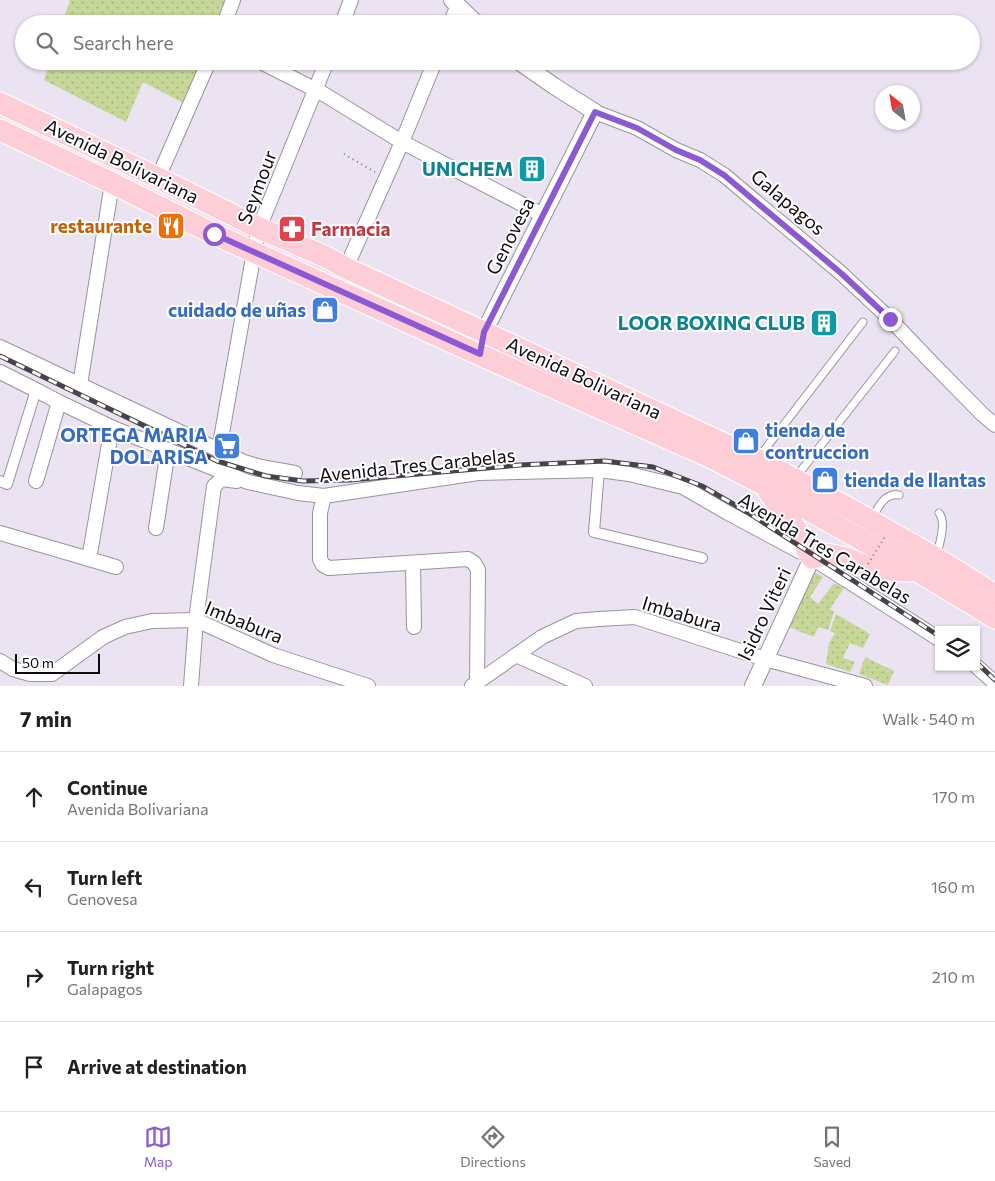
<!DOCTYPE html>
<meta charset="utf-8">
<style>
body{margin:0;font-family:Commissioner,sans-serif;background:#f6f6f6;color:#202124}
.controls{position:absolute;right:15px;bottom:15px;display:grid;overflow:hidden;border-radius:0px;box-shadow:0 1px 4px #0004}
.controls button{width:45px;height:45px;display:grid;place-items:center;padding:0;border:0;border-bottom:1px solid #e0e0e0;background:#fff;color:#202124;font:25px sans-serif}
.compass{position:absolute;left:875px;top:85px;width:45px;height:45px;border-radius:50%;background:#fff;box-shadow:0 1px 4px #0004;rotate:329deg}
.scale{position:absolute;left:15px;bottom:12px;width:85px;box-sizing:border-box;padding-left:5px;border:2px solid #0d0a0f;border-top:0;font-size:14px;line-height:18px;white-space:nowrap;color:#0d0a0f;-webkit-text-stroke:4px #fff;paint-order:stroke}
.stop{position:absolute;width:15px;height:15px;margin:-11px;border:4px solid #8b59d1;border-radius:50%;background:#fff}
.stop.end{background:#8b59d1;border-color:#fff;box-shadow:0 1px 5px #0008}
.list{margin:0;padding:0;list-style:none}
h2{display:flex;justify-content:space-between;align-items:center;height:65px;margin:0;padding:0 20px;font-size:21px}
h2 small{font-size:16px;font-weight:400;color:#757577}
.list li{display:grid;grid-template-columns:32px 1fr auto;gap:15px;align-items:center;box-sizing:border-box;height:90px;padding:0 20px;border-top:1px solid #e0e0e0}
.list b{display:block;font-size:19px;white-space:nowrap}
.list p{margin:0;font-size:16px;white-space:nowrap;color:#757577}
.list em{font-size:16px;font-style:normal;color:#757577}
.icon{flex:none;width:28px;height:28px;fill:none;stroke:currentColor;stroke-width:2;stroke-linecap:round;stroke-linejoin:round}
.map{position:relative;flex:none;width:995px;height:686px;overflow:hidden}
.search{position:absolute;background:#fff;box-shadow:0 1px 4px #0004;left:15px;right:15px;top:15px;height:55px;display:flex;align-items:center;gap:12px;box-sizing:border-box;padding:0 18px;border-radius:28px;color:#757577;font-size:19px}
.sheet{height:425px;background:#fff}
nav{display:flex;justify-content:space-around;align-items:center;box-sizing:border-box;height:70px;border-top:1px solid #e0e0e0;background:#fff;font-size:14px;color:#757577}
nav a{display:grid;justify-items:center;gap:2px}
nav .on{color:#8b59d1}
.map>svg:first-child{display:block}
.grass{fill:url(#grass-dots)}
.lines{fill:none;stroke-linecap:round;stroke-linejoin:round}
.service-casing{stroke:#9a92a0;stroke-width:9}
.pedestrian-casing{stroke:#9a92a0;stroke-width:12}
.minor-casing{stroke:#9a92a0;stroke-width:16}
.tertiary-casing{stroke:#9a92a0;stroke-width:18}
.primary-casing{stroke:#fff;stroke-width:23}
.path{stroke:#76707a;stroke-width:2;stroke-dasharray:1 4;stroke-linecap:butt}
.service{stroke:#fff;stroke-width:7}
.pedestrian{stroke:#fff;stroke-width:10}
.minor{stroke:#fff;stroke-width:14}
.tertiary{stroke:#fff;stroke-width:16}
.primary{stroke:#fdced8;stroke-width:21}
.rail-casing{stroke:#47434b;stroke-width:5}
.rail{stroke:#fff;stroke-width:3;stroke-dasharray:9;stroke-linecap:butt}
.path-bridge{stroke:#76707a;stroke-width:2;stroke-dasharray:1 4;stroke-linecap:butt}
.route{stroke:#8b59d1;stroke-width:6}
.labels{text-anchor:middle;stroke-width:4;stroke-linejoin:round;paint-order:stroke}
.street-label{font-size:19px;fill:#0d0a0f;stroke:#fff}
.culture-label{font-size:19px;font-weight:bold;fill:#0d838f;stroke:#fff;text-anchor:end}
.food-label{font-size:19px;font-weight:bold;fill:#c56008;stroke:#fff;text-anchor:end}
.health-label{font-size:19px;font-weight:bold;fill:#be3a42;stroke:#fff;text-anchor:start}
.shop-label{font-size:19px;font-weight:bold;fill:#366cbe;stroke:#fff;text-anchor:end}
</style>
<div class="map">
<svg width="995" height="686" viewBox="0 0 995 686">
<defs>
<pattern id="grass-dots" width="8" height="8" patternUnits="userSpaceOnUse" patternTransform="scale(1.25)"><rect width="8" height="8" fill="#c6d798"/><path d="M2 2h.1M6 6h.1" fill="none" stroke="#a9b782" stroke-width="1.8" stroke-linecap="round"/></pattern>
</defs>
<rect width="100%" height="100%" fill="#ece3f2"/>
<!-- grass -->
<g class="grass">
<path d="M68 0H232L223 24H62L70 1Z"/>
<path d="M50 61H208L189 106 143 82 126 122 44 80Z"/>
<path d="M813 571 823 577 810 597 818 604 834 583 844 588 830 609 834 612 828 630 818 627 814 637 788 627Z"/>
<path d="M836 614 870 634 863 648 850 643 843 658 855 662 850 672 826 664 829 643 835 633 830 631Z"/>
<path d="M865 657 894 671 888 685 859 674Z"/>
</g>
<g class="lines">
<!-- service casing -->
<g class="service-casing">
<g id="service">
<path d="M759 457 863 322"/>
<path d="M796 477 895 351"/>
<path d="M871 519C878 509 884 492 899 495"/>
<path d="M937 555C939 544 947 522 939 513"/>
</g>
</g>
<!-- pedestrian casing -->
<g class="pedestrian-casing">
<g id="pedestrian">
<path d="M599 470 594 532 702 558"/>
<path d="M0 481 7 484 36 390"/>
</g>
</g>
<!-- minor casing -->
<g class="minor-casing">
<g id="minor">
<path d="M224 24 233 0"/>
<path d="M342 24 351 0"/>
<path d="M450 24 458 5"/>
<path d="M259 61 322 93 402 142 543 215"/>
<path d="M595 112 637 128 676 150 700 160 724 175 842 274 890 319 930 361 982 414 995 425"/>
<path d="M158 178 209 61"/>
<path d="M346 268 402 142 435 61"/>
<path d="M0 347 244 462 261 467 295 473"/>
<path d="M0 372 36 390 59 402 113 428 248 482 298 493 324 496 478 473 599 470 629 474 683 487 728 513 812 558 939 639"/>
<path d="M80 385 112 183"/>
<path d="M219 450 254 252 259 228 327 61"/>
<path d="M36 481 59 402"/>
<path d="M324 496 320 513V559L323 565 329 568 468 559 474 563 478 570 477 683"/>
<path d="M156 528 168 450"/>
<path d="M0 533 89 559 109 444 113 428"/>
<path d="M89 559 116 567"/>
<path d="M413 563 414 627"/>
<path d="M516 655 585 686"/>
<path d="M0 661 13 669 30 674H52L103 637 125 627 152 621 196 620 273 655 368 686"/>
<path d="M976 666 995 683"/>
<path d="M191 686 196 620 214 486 222 479 237 481"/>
<path d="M472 686 542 637 576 621 599 619 635 617 765 659 865 686"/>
</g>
</g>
<!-- tertiary casing -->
<g class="tertiary-casing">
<g id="tertiary">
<path d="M452 0 477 24"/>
<path d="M482 343 484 332 595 112 554 86 518 61"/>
<path d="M753 686 812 558"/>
</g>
</g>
<!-- primary casing -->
<g class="primary-casing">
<g id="primary">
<path d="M0 103 158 178 259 228 326 257 346 268 757 459 852 510 936 558 995 595"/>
<path d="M0 130 112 183 214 234 480 355 712 458 764 485 919 572 995 618"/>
<path d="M768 491 805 541 807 551 812 558 827 554 846 558 865 566 882 570 913 571"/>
</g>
</g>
<!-- path -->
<path class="path" d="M344 154 375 172"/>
<!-- service -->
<use href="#service" class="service"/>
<!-- pedestrian -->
<use href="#pedestrian" class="pedestrian"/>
<!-- minor -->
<use href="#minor" class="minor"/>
<!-- tertiary -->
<use href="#tertiary" class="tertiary"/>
<!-- primary -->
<use href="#primary" class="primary"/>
<!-- rail casing -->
<g class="rail-casing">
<g id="rail">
<path d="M0 356 217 461 266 476 303 481 350 480 520 465 605 461 653 467 702 486 747 512 939 636"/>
<path d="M976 662 995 680"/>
</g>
</g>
<!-- rail -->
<use href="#rail" class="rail"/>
<!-- path-bridge -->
<path class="path-bridge" d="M868 564 886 535"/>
</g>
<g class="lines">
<!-- route -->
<path class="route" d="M214 234 480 354 484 332 595 112 637 128 676 150 700 160 724 175 842 274 890 319"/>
</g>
<!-- icons -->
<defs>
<g id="building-square" transform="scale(1.4375)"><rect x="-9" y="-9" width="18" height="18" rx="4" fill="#0f9aa8" stroke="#fff"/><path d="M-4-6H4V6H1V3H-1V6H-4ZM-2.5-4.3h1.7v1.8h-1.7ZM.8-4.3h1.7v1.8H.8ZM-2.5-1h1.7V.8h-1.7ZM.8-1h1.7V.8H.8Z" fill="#fff"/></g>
<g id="restaurant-square" transform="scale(1.4375)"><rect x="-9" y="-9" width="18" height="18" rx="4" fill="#e8710a" stroke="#fff"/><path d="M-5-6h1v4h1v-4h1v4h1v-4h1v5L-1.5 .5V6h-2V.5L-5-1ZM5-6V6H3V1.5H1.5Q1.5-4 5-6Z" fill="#fff"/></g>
<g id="pharmacy-square" transform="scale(1.4375)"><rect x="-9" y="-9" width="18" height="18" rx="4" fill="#e0444e" stroke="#fff"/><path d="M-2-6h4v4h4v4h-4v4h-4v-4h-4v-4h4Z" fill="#fff"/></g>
<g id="shop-square" transform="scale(1.4375)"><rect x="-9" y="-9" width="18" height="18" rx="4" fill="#3f7fe0" stroke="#fff"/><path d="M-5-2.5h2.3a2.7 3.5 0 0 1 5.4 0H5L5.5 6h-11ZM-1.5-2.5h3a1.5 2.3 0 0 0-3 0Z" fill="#fff"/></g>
<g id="supermarket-square" transform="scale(1.4375)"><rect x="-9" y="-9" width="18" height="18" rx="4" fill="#3f7fe0" stroke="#fff"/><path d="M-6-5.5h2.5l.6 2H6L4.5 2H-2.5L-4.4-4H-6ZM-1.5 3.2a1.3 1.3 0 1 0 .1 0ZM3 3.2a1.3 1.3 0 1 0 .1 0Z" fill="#fff"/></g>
</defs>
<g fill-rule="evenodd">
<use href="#building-square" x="532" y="169"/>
<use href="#restaurant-square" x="171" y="226"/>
<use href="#pharmacy-square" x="292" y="229"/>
<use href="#shop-square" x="325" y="310"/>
<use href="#building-square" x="824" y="323"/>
<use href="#shop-square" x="746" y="441"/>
<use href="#supermarket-square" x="227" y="446"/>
<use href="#shop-square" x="825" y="480"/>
</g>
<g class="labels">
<!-- street labels -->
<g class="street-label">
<text transform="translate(122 161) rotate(26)" y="7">Avenida Bolivariana</text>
<text transform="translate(257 187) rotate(-69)" y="7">Seymour</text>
<text transform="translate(788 202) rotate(40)" y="7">Galapagos</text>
<text transform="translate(510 236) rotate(-63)" y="7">Genovesa</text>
<text transform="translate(584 378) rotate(25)" y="7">Avenida Bolivariana</text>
<text transform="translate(417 465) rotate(-6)" y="7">Avenida Tres Carabelas</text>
<text transform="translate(825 548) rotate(31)" y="7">Avenida Tres Carabelas</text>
<text transform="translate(682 614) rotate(17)" y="7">Imbabura</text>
<text transform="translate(764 614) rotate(-65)" y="7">Isidro Viteri</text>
<text transform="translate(244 622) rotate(22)" y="7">Imbabura</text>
</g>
<!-- culture labels -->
<g class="culture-label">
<text x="513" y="176">UNICHEM</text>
<text x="805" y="330">LOOR BOXING CLUB</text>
</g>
<!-- food labels -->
<g class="food-label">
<text x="152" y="233">restaurante</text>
</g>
<!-- health labels -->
<g class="health-label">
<text x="311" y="236">Farmacia</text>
</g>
<!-- shop labels -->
<g class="shop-label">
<text x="306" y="317">cuidado de uñas</text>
<text x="765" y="437" text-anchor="start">tienda de<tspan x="765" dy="22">contruccion</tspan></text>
<text x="208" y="442">ORTEGA MARIA<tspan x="208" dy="22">DOLARISA</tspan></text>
<text x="844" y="487" text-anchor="start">tienda de llantas</text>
</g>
</g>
</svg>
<div class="controls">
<button><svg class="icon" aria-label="layers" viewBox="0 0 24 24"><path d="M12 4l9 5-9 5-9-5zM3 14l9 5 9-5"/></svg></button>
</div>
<svg class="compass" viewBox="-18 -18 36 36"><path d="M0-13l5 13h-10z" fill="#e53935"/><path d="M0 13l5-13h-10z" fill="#757577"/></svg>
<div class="scale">50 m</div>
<div class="stop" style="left:214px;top:234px"></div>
<div class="stop end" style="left:890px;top:319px"></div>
<div class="search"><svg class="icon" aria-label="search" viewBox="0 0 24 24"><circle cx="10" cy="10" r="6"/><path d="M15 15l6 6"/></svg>Search here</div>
</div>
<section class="sheet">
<h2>7 min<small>Walk · 540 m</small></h2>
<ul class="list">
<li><svg class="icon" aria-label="ahead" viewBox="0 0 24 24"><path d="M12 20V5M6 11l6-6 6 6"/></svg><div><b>Continue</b><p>Avenida Bolivariana</p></div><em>170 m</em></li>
<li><svg class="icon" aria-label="left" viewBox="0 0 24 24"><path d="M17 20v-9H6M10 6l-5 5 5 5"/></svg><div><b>Turn left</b><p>Genovesa</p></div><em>160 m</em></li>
<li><svg class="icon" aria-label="right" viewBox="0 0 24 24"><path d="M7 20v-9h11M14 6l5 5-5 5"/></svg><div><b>Turn right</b><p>Galapagos</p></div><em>210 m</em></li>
<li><svg class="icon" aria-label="arrive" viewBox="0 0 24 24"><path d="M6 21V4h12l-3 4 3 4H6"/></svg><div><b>Arrive at destination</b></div></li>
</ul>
</section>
<nav>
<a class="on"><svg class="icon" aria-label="map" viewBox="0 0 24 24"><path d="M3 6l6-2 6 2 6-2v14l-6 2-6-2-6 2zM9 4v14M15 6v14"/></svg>Map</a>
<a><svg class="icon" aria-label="directions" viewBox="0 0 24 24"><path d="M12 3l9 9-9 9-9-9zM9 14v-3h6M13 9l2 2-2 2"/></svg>Directions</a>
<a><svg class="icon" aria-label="saved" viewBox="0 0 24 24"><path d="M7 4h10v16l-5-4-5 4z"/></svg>Saved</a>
</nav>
